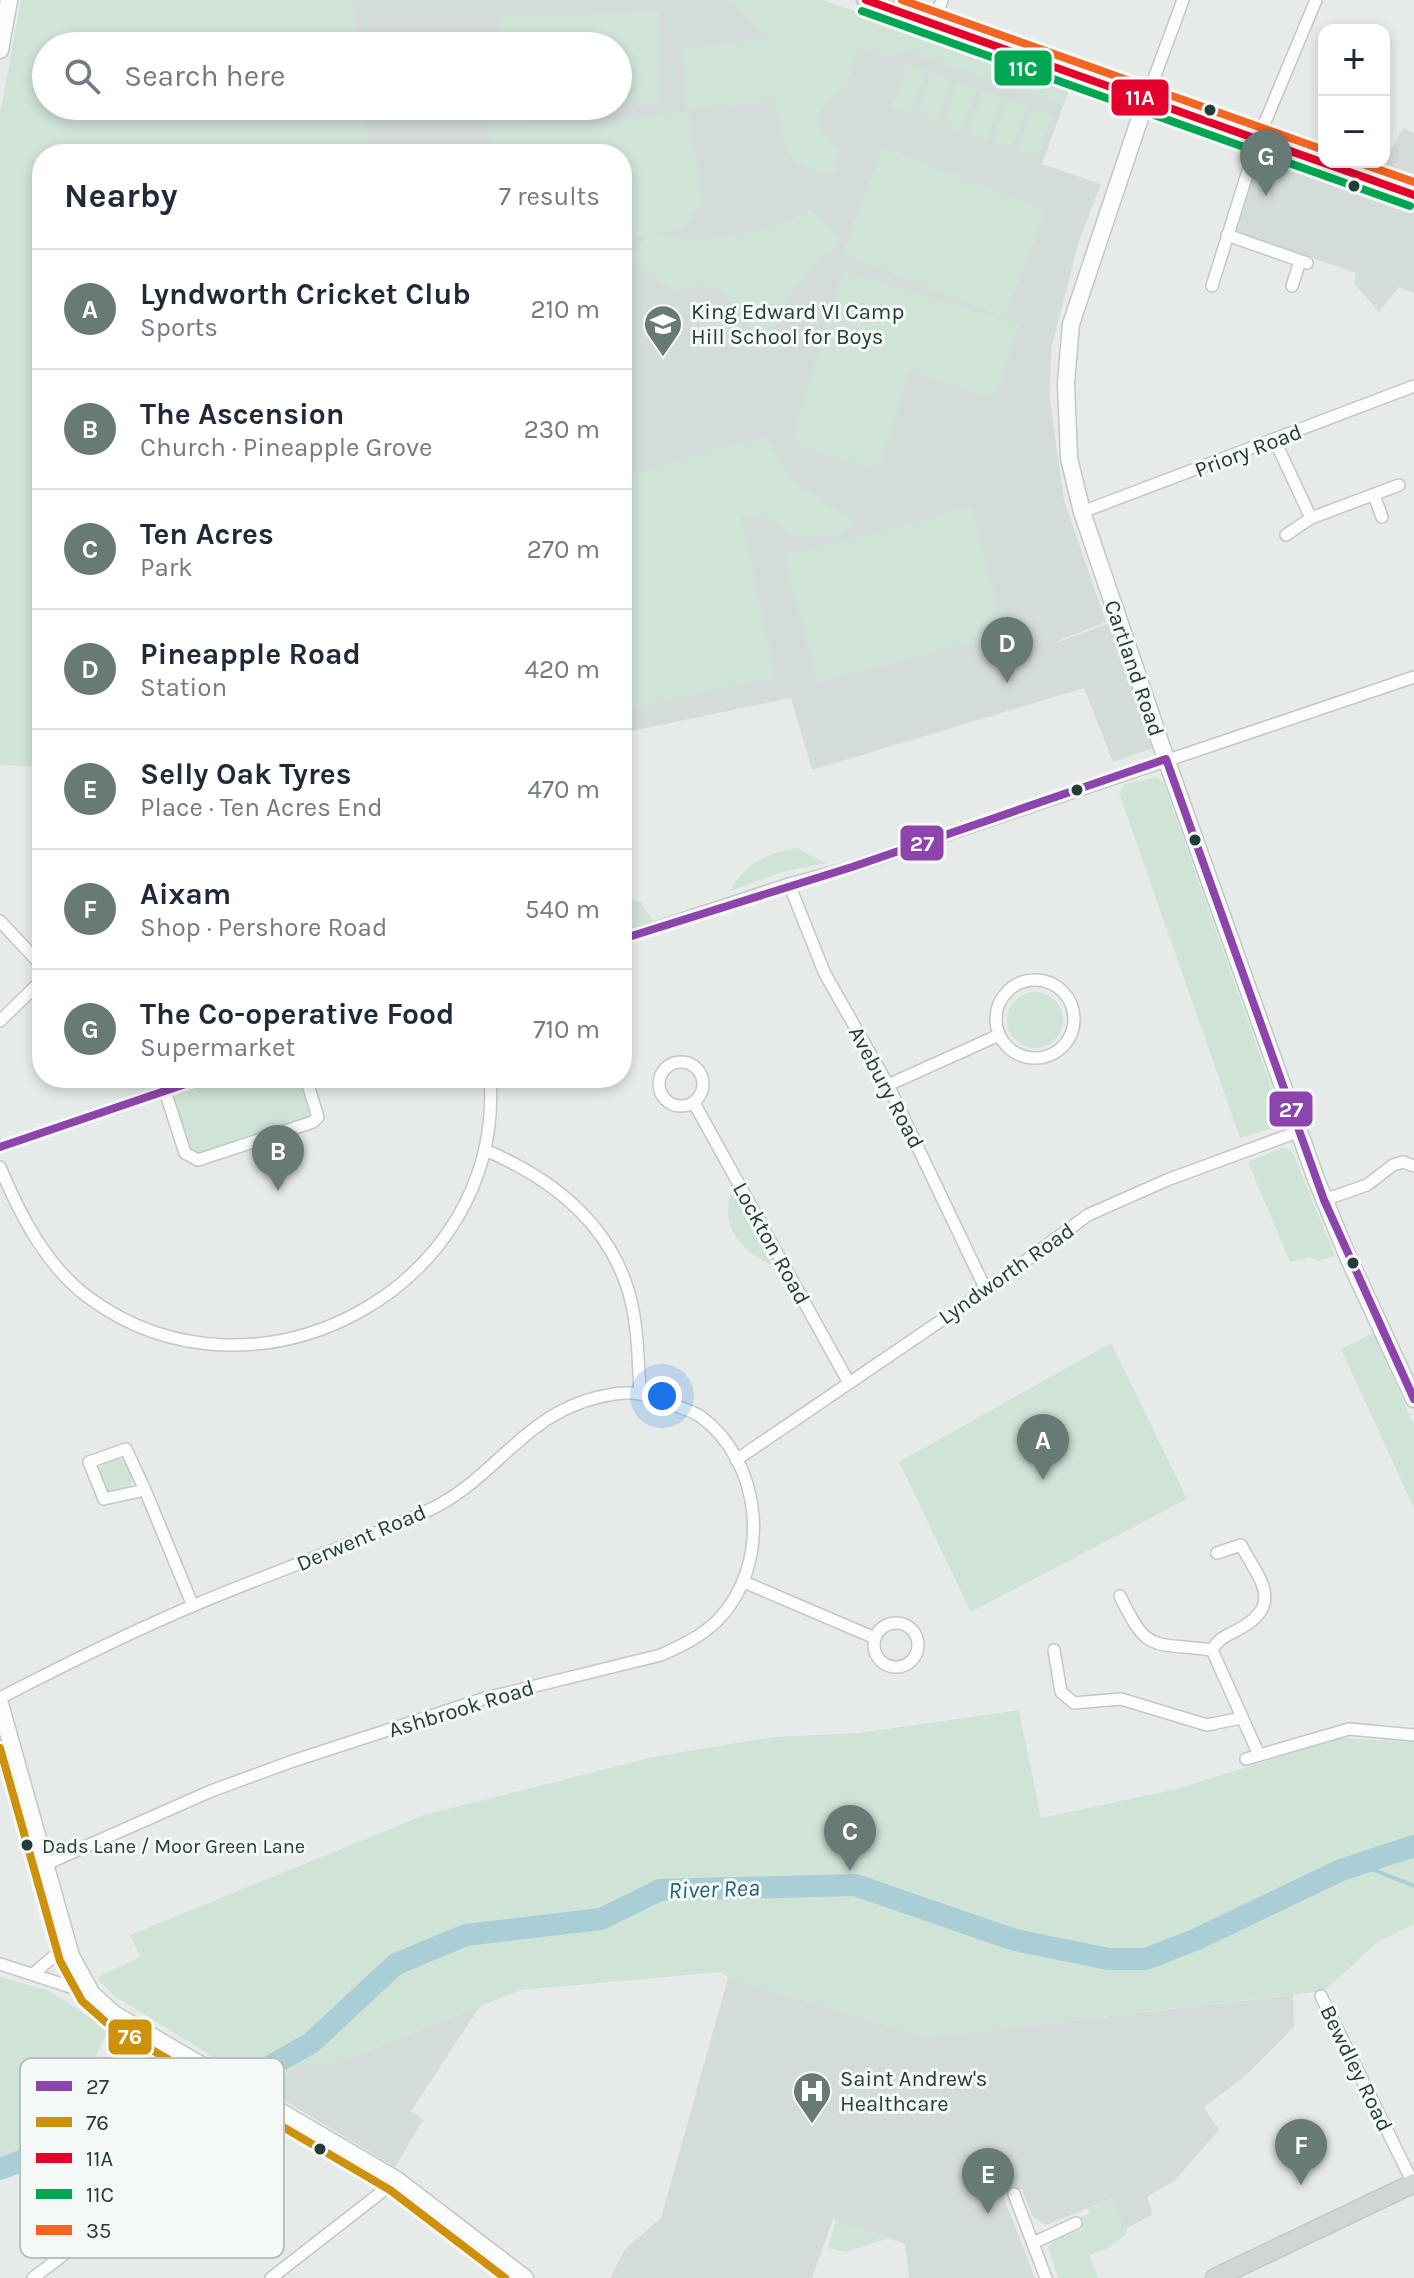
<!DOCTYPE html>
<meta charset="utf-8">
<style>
body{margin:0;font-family:Karla,sans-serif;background:#f6f6f7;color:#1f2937}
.controls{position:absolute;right:24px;top:24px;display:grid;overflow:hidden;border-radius:16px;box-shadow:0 4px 12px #0003}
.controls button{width:72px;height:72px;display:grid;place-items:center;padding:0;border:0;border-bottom:2px solid #e0e1e3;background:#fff;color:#1f2937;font:40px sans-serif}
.you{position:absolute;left:662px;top:1396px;width:28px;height:28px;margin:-20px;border:6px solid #fff;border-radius:50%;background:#1a73e8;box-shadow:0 0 0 12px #1a73e833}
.badge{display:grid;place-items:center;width:52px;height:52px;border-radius:50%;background:#687a76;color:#fff;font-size:26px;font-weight:700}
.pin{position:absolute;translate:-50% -66px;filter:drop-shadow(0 2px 4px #0008)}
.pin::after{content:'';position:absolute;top:42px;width:28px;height:24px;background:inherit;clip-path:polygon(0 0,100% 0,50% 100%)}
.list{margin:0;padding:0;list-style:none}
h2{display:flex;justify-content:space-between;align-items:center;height:104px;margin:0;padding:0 32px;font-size:34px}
h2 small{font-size:26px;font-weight:400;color:#747a83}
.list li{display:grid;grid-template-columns:52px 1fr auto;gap:24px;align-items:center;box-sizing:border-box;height:120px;padding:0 32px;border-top:2px solid #e0e1e3}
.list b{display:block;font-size:30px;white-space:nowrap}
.list p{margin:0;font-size:26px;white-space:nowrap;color:#747a83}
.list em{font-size:26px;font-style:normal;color:#747a83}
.icon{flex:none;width:44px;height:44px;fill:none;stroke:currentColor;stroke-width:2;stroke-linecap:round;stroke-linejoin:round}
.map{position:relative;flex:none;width:1414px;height:2278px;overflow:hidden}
.search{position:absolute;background:#fff;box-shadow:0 4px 12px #0003;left:32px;top:32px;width:600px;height:88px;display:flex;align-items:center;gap:20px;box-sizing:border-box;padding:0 28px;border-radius:44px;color:#747a83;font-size:30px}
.panel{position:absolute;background:#fff;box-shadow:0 4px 12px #0003;left:32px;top:144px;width:600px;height:944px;border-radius:32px}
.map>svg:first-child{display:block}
.built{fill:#d4dcd9}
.green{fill:#d0e3d7}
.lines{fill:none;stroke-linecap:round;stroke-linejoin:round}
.stream{stroke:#aaced6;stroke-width:4}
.river{stroke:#aaced6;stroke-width:22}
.street-casing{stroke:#c3c8c6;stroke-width:14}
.secondary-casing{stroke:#c2c8c6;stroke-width:19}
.primary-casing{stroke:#c2cac8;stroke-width:21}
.street{stroke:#fbfcfc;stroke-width:11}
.secondary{stroke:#fbfcfc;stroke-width:16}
.primary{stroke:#cfd6d5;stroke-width:18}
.bus-1-casing{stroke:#f4f9f7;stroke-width:14}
.bus-2-casing{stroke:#f4f9f7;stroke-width:14}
.bus-3-casing{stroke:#f4f9f7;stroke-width:14}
.bus-4-casing{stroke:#f4f9f7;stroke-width:14}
.bus-5-casing{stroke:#f4f9f7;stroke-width:14}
.bus-1{stroke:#8e44ad;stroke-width:8}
.bus-2{stroke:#cd910b;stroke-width:8}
.bus-3{stroke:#e4002b;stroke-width:8}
.bus-4{stroke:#00a651;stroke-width:8}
.bus-5{stroke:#f26522;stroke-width:8}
.bus-dot{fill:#243d38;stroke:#f4f9f7;stroke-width:3}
.labels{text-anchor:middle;stroke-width:6;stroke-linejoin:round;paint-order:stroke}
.bus-label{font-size:20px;fill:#243d38;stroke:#f4f9f7;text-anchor:start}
.poi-label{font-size:22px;fill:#243d38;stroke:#f4f9f7;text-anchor:start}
.street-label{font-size:22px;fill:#243d38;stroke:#f4f9f7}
.water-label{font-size:24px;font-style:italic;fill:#226376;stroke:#f4f9f7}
.key{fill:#f4f9f7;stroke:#b6c1be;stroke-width:2}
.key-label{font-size:22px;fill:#243d38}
.line-badge{stroke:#f4f9f7;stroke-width:3}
.badge-label{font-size:22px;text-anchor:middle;font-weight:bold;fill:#fff}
</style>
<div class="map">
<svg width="1414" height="2278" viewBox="0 0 1414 2278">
<rect width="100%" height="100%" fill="#e6ebe9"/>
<!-- built -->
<g class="built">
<path d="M352 0H821L1071 84 1042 164 1101 184 1079 241 1051 349 1050 400 1064 500 1106 622 1041 648 1113 622 1156 747 1113 762 1084 688 812 770 791 698 622 733V154H369L364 106H618V46H357Z"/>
<path d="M1403 128 1414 133V184L1380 171Z"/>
<path d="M1260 156 1414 212V293L1399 287 1379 312 1354 283 1356 273 1236 231Z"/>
<path d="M728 1978 926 2037 1293 1995 1294 2027 1244 2077 1204 2107 1219 2130 1175 2180 1147 2197 1153 2214 1127 2228 1126 2235 1112 2199 1045 2225 1032 2216 1022 2189 1003 2196 1035 2278H909L905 2244 833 2219 812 2278H610L625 2249 661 2218Z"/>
<path d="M480 2006 411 2111 423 2120 395 2167 265 2089 298 2065 339 2062Z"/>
</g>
<!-- green -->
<g class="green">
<path d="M21 0H352L357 46H46V106H364L369 154H42V767L0 765V114Z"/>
<path d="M724 0H821L1071 84 1063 105 907 51 887 57 860 48C855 60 851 74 845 85 834 104 811 103 822 134L840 149 835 174C781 170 786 143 774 101L687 109 681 48 768 39 737 6Z"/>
<path d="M658 11 661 103 618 105V46H500L499 17Z"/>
<path d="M908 65 926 72 911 113 892 106Z"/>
<path d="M932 73 952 80 937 122 917 115Z"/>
<path d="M957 82 977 89 962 131 943 124Z"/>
<path d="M983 91 1002 98 987 140 967 133Z"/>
<path d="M1007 99 1027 107 1012 149 992 141Z"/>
<path d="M1032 108 1053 116 1037 158 1017 150Z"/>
<path d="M688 111 703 202 682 228 652 234C704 244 765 235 811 210L842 240C810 267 786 293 771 332L746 326 724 293 700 285 675 292 630 259 646 235 638 236 622 223V154H490L487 118 596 124Z"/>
<path d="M883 147 1046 210 1005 317 842 254Z"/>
<path d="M843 271 1019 324 996 398 909 372 879 471 791 444Z"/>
<path d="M765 438 791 479 857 525 836 536 791 538 775 520 741 515 776 677 622 710V479L713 449Z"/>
<path d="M972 507 1005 634 817 682 784 556Z"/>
<path d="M1157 777 1164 784 1283 1120 1276 1127 1240 1138 1119 793 1125 784Z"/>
<path d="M797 848 826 863 783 872 730 891C746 862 766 854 797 848Z"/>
<path d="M622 895 641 903 657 926 626 936Z"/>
<circle cx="1035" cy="1020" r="28"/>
<path d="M214 1078H303L316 1117 198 1158 187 1150 169 1093Z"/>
<path d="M1283 1147 1293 1153 1335 1256 1318 1261 1310 1257 1290 1262 1248 1162Z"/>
<path d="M732 1190 772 1265C742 1252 718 1226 732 1190Z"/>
<path d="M1373 1333 1414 1425V1508L1341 1349Z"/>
<path d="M1111 1343 1187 1499 971 1612 899 1462Z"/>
<circle cx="116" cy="1476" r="17"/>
<path d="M1019 1710 1041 1818 1173 1790 1340 1738 1414 1742V1924L1378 1942 1324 1991 926 2037 728 1978 721 1972 521 1990 339 2062 298 2065 265 2089 113 1995 97 1978 140 1957 130 1935 424 1815 653 1757 773 1737 858 1733Z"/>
<path d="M0 1977 49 1991 109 2029 50 2149 0 2169Z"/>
<path d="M1113 2199 1126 2235 1108 2248 1090 2255 1098 2278H1058L1048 2247 1056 2239 1083 2229 1078 2218 1090 2214 1088 2209Z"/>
<path d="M836 2220 889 2238 846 2252 828 2248Z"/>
</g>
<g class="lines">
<!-- stream -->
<path class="stream" d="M1341 1870 1364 1866 1414 1886"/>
<!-- river -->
<path class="river" d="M0 2169 265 2069 311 2043 396 1964 466 1935 601 1919 660 1890 855 1885 1015 1940 1109 1959H1146L1197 1939 1341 1870 1414 1846"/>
<!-- street casing -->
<g class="street-casing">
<g id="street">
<path d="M933 24 942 0"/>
<path d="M1146 100 1183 0"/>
<path d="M1227 235 1307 263"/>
<path d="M1212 286 1258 139 1316 0"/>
<path d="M1292 286 1300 261"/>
<path d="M1275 441 1311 518"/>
<path d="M1374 495 1382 517"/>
<path d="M1082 512 1414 386"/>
<path d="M1286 535 1311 518 1399 485"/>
<path d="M789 884 825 974 888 1085 986 1290"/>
<path d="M0 921 42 966"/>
<path d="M622 939 789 884 852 867 1414 677"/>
<circle cx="1035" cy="1019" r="39"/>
<path d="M0 1021 42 980"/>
<circle cx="681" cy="1084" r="22"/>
<path d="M888 1085 999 1035"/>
<path d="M165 1091 185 1153 198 1160 313 1122 318 1117 306 1078"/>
<path d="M694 1103 849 1383"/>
<path d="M0 1147 203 1078"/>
<path d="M485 1150C551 1178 608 1221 629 1293 638 1324 638 1360 640 1392"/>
<path d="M0 1167C19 1213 46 1266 88 1297 256 1422 505 1287 490 1078"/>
<path d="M1324 1200 1367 1185 1393 1165 1403 1162 1414 1166"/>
<path d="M736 1460 986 1290 1088 1215 1167 1180 1300 1131"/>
<path d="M145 1490 126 1449 89 1462 104 1499 145 1490 193 1606"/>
<path d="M1217 1553 1241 1545C1258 1578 1285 1603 1241 1628 1229 1635 1219 1637 1212 1650L1259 1755"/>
<path d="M744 1582 875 1638"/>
<path d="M1120 1596C1148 1654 1151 1642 1212 1650"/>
<circle cx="896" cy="1645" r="22"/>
<path d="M1054 1650 1061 1692 1074 1703 1121 1699 1207 1725 1241 1718"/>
<path d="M0 1698C64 1665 130 1632 197 1604 273 1572 352 1545 427 1511 501 1477 523 1408 614 1394 635 1391 652 1395 672 1404 681 1408 692 1411 700 1416 763 1462 772 1564 718 1620 702 1636 681 1646 661 1655L486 1698 293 1761 211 1791 44 1865"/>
<path d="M1246 1759 1349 1729 1414 1735"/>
<path d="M0 1964 92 1994"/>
<path d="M33 1974 68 1944"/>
<path d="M1321 1996 1413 2183"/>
<path d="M1014 2194 1046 2278"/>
<path d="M1033 2243 1076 2223"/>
<path d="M33 2278 263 2103"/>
<path d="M271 2278 397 2180"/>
</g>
</g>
<!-- secondary casing -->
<g class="secondary-casing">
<g id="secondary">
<path d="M0 50 9 0"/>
<path d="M1146 100 1071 324 1066 383 1069 458 1082 512 1166 759 1316 1179 1348 1257 1414 1399"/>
<path d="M0 1704 71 1956 92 1994 114 2014 397 2180 525 2278"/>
</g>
</g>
<!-- primary casing -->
<g class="primary-casing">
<g id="primary">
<path d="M866 0 1414 195"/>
<path d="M1215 2278 1414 2183"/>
</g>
</g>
<!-- street -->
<use href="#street" class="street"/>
<!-- secondary -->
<use href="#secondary" class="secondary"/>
<!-- primary -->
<use href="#primary" class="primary"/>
<!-- bus-1 casing -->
<g class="bus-1-casing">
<g id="bus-1">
<path d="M622 939 852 867 1166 759 1324 1200 1414 1399"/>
<path d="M0 1147 203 1078"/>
</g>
</g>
<!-- bus-2 casing -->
<g class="bus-2-casing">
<path id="bus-2" d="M0 1748 60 1961 82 2001 108 2024 390 2190 505 2278"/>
</g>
<!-- bus-3 casing -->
<g class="bus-3-casing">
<path id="bus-3" d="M866 0 1414 195"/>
</g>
<!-- bus-4 casing -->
<g class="bus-4-casing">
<path id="bus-4" d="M862 11 1410 206"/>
</g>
<!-- bus-5 casing -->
<g class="bus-5-casing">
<g id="bus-5">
<path d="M902 0 1324 150"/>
<path d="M1357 162 1414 182"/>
</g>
</g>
<!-- bus-1 -->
<use href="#bus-1" class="bus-1"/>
<!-- bus-2 -->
<use href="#bus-2" class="bus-2"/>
<!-- bus-3 -->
<use href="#bus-3" class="bus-3"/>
<!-- bus-4 -->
<use href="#bus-4" class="bus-4"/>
<!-- bus-5 -->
<use href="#bus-5" class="bus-5"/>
</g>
<!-- icons -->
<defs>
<g id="school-pin" transform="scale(2)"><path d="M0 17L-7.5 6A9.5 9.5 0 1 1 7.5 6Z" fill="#687a76" stroke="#f4f9f7"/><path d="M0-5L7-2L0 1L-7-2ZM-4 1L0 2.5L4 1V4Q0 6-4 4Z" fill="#fff"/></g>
<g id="hospital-pin" transform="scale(2)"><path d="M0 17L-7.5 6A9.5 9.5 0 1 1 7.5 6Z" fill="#687a76" stroke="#f4f9f7"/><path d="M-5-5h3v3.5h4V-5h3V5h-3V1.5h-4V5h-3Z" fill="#fff"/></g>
</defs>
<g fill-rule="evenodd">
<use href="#school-pin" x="663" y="324"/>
<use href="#hospital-pin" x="812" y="2091"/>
</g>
<!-- markers -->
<g class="bus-dot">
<circle cx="1210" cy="110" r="7"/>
<circle cx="1354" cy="186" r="7"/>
<circle cx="1077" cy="790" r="7"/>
<circle cx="1195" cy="840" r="7"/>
<circle cx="1353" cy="1263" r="7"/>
<circle cx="27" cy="1845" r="7"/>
<circle cx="320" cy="2149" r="7"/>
</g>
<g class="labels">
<!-- bus labels -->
<g class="bus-label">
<text x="42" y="1853">Dads Lane / Moor Green Lane</text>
</g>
<!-- poi labels -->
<g class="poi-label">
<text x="691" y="319">King Edward VI Camp<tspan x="691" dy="25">Hill School for Boys</tspan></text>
<text x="840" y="2086">Saint Andrew's<tspan x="840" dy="25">Healthcare</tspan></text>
</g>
<!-- street labels -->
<g class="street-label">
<text transform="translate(1248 450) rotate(-21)" y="8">Priory Road</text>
<text transform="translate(1135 668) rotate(71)" y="8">Cartland Road</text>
<text transform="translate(887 1087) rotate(62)" y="8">Avebury Road</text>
<text transform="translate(772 1243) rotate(61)" y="8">Lockton Road</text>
<text transform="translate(1006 1273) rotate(-35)" y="8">Lyndworth Road</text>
<text transform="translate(361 1537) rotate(-23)" y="8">Derwent Road</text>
<text transform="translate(461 1708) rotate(-17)" y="8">Ashbrook Road</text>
<text transform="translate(1357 2068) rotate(64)" y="8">Bewdley Road</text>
</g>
<!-- water labels -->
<g class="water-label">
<text transform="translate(714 1889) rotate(-2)" y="8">River Rea</text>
</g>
</g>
<!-- legend -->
<rect x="20" y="2058" width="264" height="200" rx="12" class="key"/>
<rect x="36" y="2081" width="36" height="10" fill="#8e44ad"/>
<rect x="36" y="2117" width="36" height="10" fill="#cd910b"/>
<rect x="36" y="2153" width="36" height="10" fill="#e4002b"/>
<rect x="36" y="2189" width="36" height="10" fill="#00a651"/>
<rect x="36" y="2225" width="36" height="10" fill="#f26522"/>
<g class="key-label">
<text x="86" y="2094">27</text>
<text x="86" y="2130">76</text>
<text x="86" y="2166">11A</text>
<text x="86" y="2202">11C</text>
<text x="86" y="2238">35</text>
</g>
<g class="line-badge">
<rect x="993" y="49" width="60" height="38" rx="8" fill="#00a651"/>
<rect x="1110" y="78" width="60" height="39" rx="8" fill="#e4002b"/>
<rect x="899" y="824" width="46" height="38" rx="8" fill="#8e44ad"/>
<rect x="1268" y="1090" width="46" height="38" rx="8" fill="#8e44ad"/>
<rect x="107" y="2018" width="46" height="38" rx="8" fill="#cd910b"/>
</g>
<g class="badge-label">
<text x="1023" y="76">11C</text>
<text x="1140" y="105">11A</text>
<text x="922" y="851">27</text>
<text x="1291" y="1117">27</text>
<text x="130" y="2044">76</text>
</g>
</svg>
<div class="controls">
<button>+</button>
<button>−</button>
</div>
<div class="you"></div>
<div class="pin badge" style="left:1043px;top:1480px">A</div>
<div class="pin badge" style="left:278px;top:1191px">B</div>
<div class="pin badge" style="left:850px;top:1871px">C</div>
<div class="pin badge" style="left:1007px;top:683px">D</div>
<div class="pin badge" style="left:988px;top:2214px">E</div>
<div class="pin badge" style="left:1301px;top:2185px">F</div>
<div class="pin badge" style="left:1266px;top:196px">G</div>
<div class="search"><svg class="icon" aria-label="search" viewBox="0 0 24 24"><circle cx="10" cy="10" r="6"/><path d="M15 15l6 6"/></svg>Search here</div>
<section class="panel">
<h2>Nearby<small>7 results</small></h2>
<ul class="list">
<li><span class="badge">A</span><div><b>Lyndworth Cricket Club</b><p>Sports</p></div><em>210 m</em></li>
<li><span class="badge">B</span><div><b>The Ascension</b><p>Church · Pineapple Grove</p></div><em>230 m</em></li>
<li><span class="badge">C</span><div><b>Ten Acres</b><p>Park</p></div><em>270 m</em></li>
<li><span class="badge">D</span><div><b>Pineapple Road</b><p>Station</p></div><em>420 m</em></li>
<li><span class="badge">E</span><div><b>Selly Oak Tyres</b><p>Place · Ten Acres End</p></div><em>470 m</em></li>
<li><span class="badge">F</span><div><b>Aixam</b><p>Shop · Pershore Road</p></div><em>540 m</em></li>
<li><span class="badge">G</span><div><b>The Co-operative Food</b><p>Supermarket</p></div><em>710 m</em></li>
</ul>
</section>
</div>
